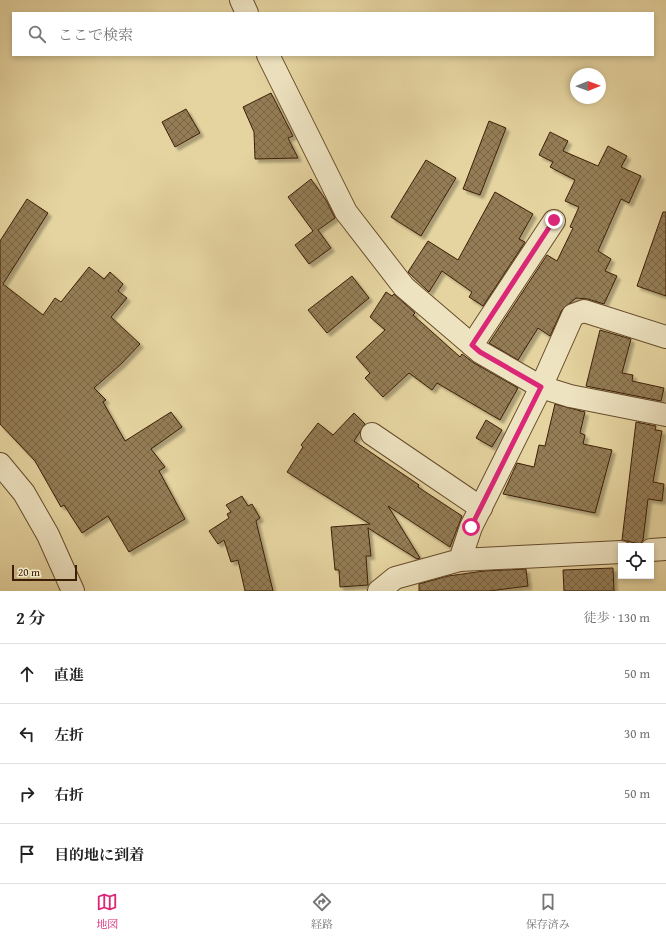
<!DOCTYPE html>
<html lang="ja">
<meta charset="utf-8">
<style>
body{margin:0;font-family:"Gentium Book Plus","Noto Serif JP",serif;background:#f2f2f2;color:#222}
.controls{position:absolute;right:12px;bottom:12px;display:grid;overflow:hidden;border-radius:0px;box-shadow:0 2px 6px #0003}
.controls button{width:36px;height:36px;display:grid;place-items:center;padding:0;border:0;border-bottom:1px solid #e0e0e0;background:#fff;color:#222;font:20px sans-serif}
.compass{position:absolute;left:570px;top:68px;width:36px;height:36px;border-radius:50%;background:#fff;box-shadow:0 2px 6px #0003;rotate:89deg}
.scale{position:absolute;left:12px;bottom:10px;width:65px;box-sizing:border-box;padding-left:4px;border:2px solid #3d1f05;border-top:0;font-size:11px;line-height:14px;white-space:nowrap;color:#3d1f05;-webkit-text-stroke:3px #eee3c1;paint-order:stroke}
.stop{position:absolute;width:12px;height:12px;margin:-9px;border:3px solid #db2777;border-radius:50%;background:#fff}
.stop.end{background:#db2777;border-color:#fff;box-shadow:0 1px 4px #0008}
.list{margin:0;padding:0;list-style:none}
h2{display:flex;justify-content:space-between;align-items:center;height:52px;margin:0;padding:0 16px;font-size:17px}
h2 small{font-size:13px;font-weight:400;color:#767676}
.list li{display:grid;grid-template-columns:26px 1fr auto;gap:12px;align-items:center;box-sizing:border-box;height:60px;padding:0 16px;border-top:1px solid #e0e0e0}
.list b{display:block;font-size:15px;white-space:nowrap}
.list em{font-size:13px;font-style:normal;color:#767676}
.icon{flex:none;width:22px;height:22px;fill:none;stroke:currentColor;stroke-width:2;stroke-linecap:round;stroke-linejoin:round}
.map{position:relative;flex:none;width:666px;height:591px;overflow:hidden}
.search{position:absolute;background:#fff;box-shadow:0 2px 6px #0003;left:12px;right:12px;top:12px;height:44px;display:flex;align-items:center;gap:10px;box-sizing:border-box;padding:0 14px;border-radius:0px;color:#767676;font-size:15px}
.sheet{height:292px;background:#fff}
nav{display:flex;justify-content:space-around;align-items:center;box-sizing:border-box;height:56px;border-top:1px solid #e0e0e0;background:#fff;font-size:11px;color:#767676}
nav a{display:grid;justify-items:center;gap:2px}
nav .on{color:#db2777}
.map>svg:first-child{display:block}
.building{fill:url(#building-cross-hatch);stroke:#3d1f05;filter:url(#shadow)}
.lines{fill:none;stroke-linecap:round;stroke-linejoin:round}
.minor-casing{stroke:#674c2c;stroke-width:24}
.minor{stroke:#eee3c1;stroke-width:22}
.route{stroke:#db2777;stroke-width:5}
</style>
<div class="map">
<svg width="666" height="591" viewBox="0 0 666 591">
<defs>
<pattern id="building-cross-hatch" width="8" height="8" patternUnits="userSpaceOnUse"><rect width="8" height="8" fill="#947d56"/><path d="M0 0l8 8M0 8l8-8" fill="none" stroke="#7a6645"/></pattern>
<filter id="shadow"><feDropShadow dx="3.5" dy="3.5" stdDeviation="1" flood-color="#0004"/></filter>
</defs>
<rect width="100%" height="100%" fill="#e5d4a0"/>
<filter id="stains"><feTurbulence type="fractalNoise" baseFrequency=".005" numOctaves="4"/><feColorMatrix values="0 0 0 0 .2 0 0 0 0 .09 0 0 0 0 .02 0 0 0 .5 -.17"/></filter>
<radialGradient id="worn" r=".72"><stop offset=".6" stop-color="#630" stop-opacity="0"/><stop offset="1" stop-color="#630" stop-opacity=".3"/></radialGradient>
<!-- building -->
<g class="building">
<path d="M271 93 293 136 288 138 298 158 255 159 254 132 243 107Z"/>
<path d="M186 109 200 133 175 147 162 122Z"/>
<path d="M489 121 506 128 480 195 463 189Z"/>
<path d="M550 132 568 141 563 151 598 166 608 146 627 156 621 167 641 176 629 203 621 199 598 251 611 259 605 271 617 276 604 304 588 299 576 298 562 310 550 336 538 328 518 360 489 343 547 255 557 261 573 228 570 227 579 207 565 201 575 180 550 167 553 162 539 155Z"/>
<path d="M426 160 456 178 421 236 391 217Z"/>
<path d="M311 179 326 200 335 218 318 230 331 248 309 264 295 245 313 231 288 197Z"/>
<path d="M495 192 533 214 519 239 525 242 483 306 469 297 472 292 442 271 429 292 408 272 428 241 458 260Z"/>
<path d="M27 199 48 213 3 284 43 315 55 298 61 302 89 267 104 279 110 272 123 284 118 291 127 298 111 317 140 344 121 364 94 388 106 400 103 402 125 441 171 412 182 427 151 449 165 467 159 471 185 519 129 552 108 516 82 533 64 505 61 507 35 461 0 424V241Z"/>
<path d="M663 212H666V296L637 286Z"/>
<path d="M352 276 369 298 327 333 308 310Z"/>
<path d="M386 292 392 296 394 294 415 313 413 315 460 357 462 354 474 363 518 388 500 420 437 383 432 390 409 373 383 397 365 378 370 373 356 357 385 330 370 317Z"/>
<path d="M600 330 631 339 622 373 633 375 632 381 664 388 661 401 586 386Z"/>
<path d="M555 404 585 412 580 433 585 435 583 444 612 450 595 513 503 494 517 463 534 467 539 445 545 446Z"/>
<path d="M354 413 365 424 354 441 419 485 418 487 462 516 450 547 388 506 420 558 417 559 368 528 371 556H366L368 585 340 587 339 570H335L331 527 370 524 287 472 303 447 301 445 318 423 333 435Z"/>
<path d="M486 420 502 430 492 447 476 438Z"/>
<path d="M636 422 656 426 655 430 662 431 653 482 664 484 662 501 648 499 643 540 640 544 622 540Z"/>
<path d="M242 496 248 506 252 504 260 518 256 521 273 591H245L238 560 231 562 224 540 218 544 209 531 229 518 227 514 231 512 226 505Z"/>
<path d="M613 568 614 591H564L563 570Z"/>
<path d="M526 569 528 586 489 591H419V584L448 576 484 571Z"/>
</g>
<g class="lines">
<!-- minor casing -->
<g class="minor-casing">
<g id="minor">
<path d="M241 0 247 13"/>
<path d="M268 55 346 212 404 287 480 352 541 387 570 396 666 415"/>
<path d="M472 345 554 221"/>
<path d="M372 434 481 508"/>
<path d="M0 464 24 493 48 535 73 591"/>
<path d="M651 550 666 549"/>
<path d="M460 560 621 552"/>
<path d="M379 591 395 578 460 560 471 527 541 387 573 315 584 311 666 337"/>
</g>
</g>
<!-- minor -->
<use href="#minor" class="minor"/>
</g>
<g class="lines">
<!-- route -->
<path class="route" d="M471 527 541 387 480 352 472 345 554 220"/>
</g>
<rect width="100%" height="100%" filter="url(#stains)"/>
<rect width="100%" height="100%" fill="url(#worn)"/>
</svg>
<div class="controls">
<button><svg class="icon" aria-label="locate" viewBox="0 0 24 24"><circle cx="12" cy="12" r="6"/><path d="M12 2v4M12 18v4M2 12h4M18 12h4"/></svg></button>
</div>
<svg class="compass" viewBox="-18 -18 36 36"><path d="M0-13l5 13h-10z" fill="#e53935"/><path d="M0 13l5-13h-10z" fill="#767676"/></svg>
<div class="scale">20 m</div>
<div class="stop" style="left:471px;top:527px"></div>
<div class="stop end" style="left:554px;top:220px"></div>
<div class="search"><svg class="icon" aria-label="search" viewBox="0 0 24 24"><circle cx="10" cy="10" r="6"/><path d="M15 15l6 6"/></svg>ここで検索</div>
</div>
<section class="sheet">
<h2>2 分<small>徒歩 · 130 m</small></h2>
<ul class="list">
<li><svg class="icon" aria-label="ahead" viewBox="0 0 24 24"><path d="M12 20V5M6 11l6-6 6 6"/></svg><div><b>直進</b></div><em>50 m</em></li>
<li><svg class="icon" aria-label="left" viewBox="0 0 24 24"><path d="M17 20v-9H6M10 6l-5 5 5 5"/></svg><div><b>左折</b></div><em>30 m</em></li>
<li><svg class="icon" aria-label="right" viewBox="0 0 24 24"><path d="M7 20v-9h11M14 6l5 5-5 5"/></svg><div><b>右折</b></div><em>50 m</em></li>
<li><svg class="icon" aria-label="arrive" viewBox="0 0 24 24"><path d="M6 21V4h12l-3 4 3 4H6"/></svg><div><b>目的地に到着</b></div></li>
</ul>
</section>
<nav>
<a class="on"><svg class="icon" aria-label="map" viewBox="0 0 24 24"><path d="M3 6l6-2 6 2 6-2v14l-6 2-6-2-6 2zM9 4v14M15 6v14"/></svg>地図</a>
<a><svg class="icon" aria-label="directions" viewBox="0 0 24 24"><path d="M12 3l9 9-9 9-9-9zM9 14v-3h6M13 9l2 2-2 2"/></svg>経路</a>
<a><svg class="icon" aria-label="saved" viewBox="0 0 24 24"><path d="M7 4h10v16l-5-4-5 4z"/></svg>保存済み</a>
</nav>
